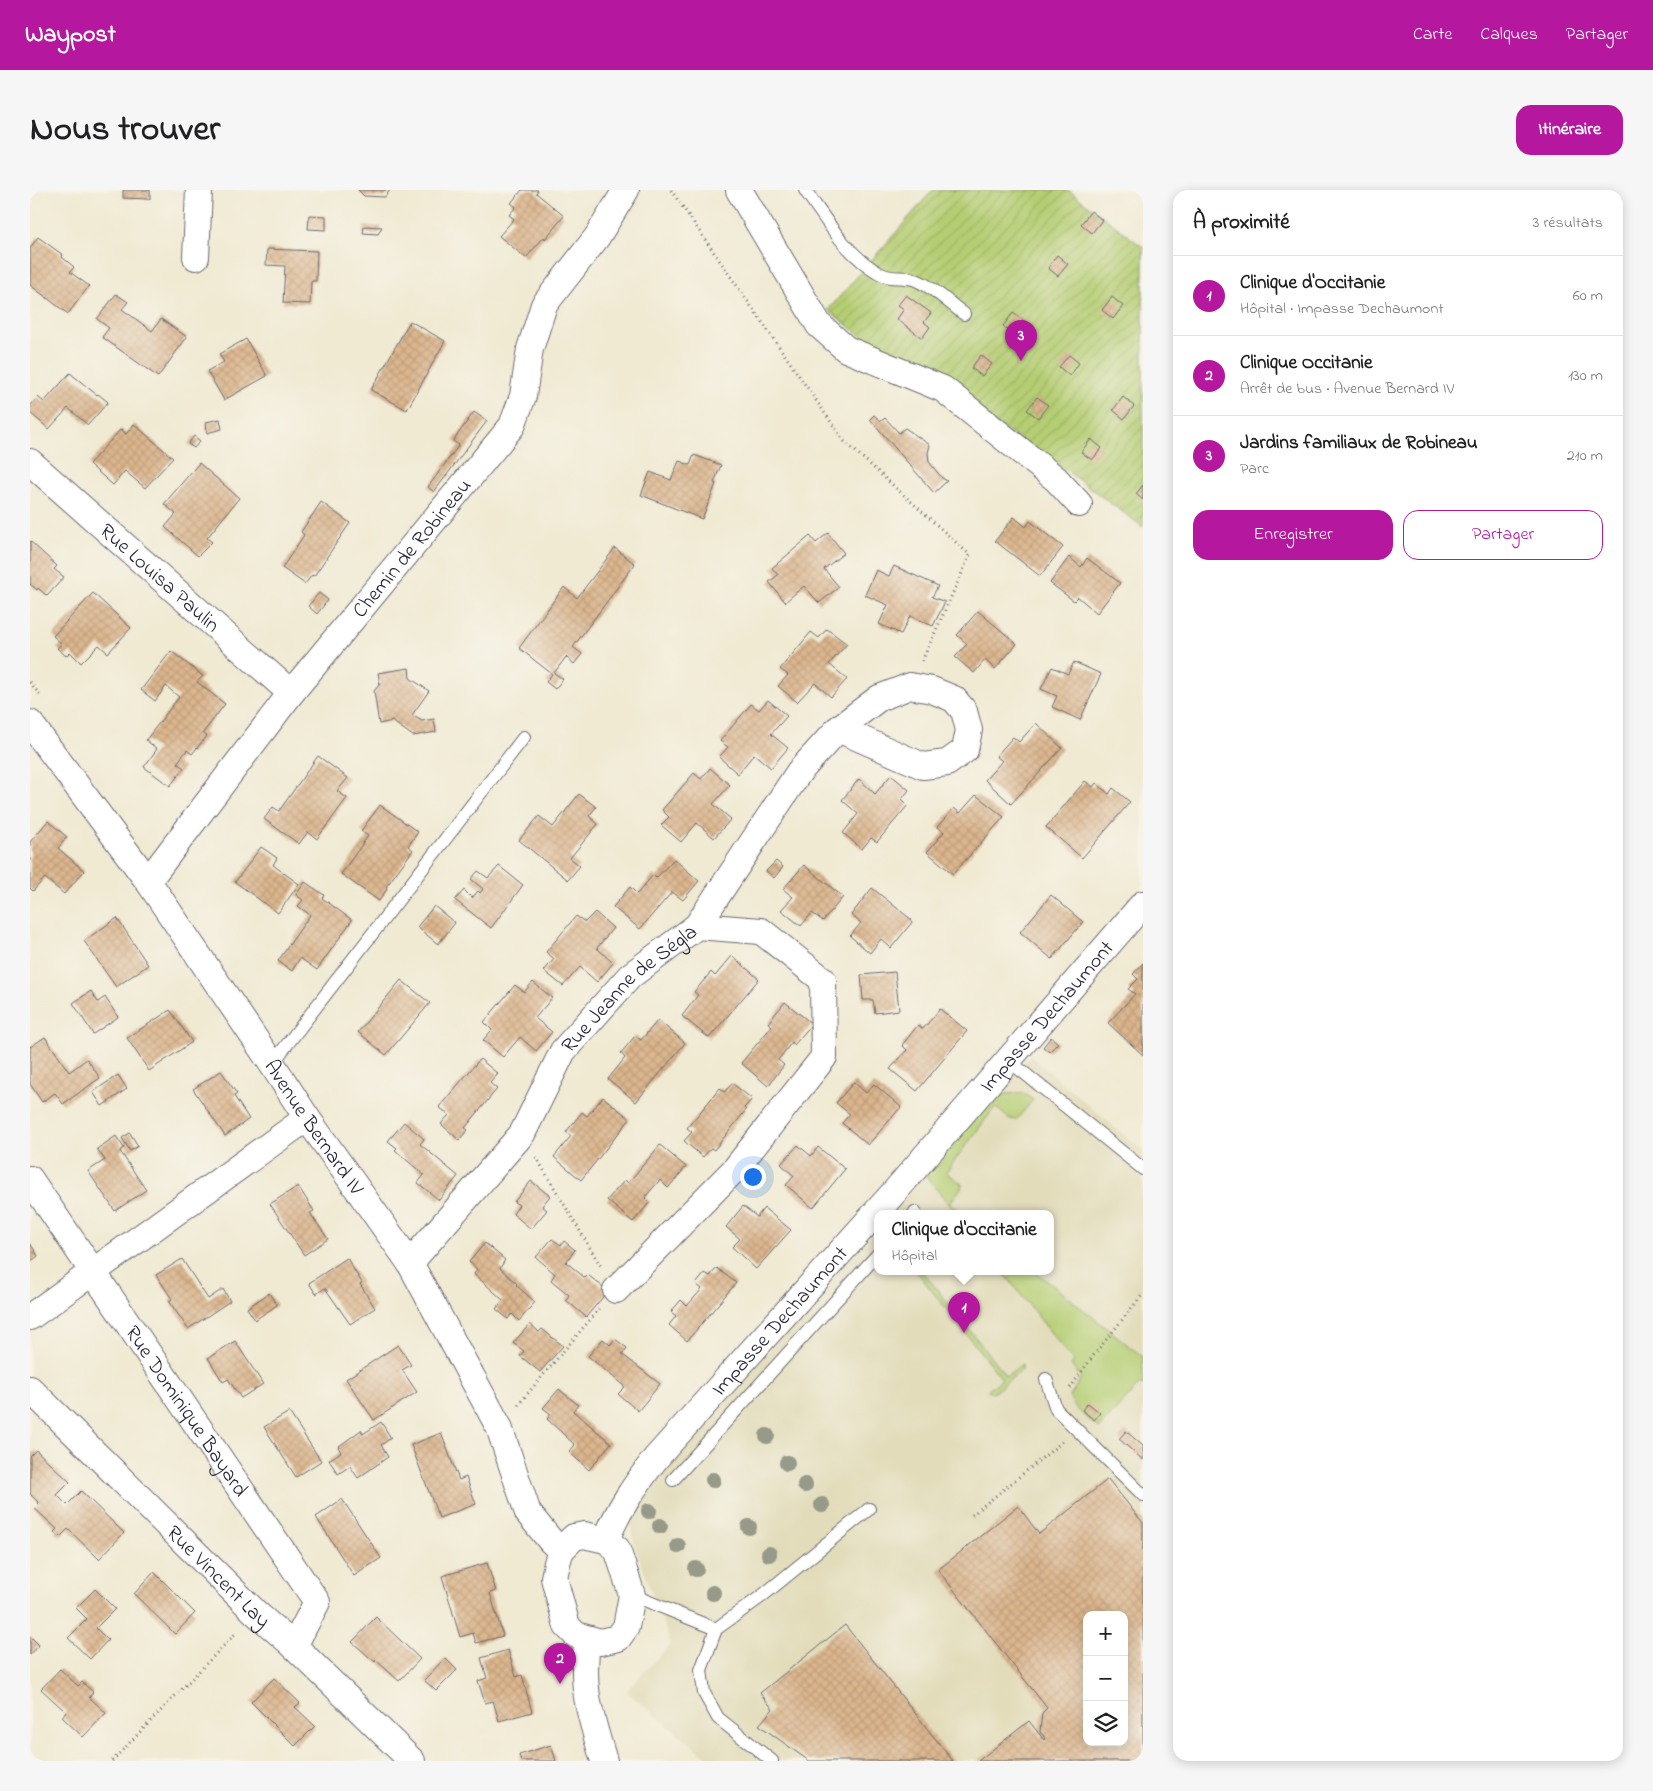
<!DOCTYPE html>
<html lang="fr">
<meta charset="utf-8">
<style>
body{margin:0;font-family:"Indie Flower",sans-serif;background:#f6f6f6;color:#202124}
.controls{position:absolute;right:15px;bottom:15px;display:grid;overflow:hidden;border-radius:10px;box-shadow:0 2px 12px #0003}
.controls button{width:45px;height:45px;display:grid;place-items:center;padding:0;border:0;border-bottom:1px solid #e0e0e0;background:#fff;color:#202124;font:25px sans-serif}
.you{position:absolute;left:722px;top:986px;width:18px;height:18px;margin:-12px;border:4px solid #fff;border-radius:50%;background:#1a73e8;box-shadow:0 0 0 8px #1a73e833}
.badge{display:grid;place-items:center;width:32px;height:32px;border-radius:50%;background:#b5179e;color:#fff;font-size:16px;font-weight:700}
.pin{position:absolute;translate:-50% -41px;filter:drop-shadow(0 1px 2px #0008)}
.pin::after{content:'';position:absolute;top:26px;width:18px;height:15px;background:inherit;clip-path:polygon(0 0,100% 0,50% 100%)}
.popup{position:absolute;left:844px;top:1020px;width:180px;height:65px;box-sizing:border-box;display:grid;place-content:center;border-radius:10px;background:#fff;filter:drop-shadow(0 1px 4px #0005);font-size:16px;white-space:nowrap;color:#757577}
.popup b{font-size:19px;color:#202124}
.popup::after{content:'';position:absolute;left:50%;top:100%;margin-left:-10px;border:10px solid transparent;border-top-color:#fff}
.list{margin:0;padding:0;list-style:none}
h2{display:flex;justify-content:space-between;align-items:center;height:65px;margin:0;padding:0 20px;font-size:21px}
h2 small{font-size:16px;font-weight:400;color:#757577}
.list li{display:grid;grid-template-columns:32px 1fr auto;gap:15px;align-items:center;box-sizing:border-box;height:80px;padding:0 20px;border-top:1px solid #e0e0e0}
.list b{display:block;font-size:19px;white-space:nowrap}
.list p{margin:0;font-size:16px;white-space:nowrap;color:#757577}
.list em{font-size:16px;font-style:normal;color:#757577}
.actions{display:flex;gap:10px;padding:15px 20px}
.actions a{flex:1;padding:11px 0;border:1px solid #b5179e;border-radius:15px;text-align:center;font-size:18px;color:#b5179e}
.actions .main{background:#b5179e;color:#fff}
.icon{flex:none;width:28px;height:28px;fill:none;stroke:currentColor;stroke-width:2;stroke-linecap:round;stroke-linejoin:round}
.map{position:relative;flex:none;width:1113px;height:1571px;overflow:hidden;border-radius:15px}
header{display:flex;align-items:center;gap:30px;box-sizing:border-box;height:70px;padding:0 25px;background:#b5179e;color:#fff}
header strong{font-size:24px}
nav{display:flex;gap:28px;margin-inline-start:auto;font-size:18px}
.intro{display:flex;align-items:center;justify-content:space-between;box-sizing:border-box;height:120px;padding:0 30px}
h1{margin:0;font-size:35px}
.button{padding:12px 22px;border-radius:15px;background:#b5179e;color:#fff;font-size:18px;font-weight:700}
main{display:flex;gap:30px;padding:0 30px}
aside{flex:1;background:#fff;border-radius:15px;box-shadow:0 2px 12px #0003}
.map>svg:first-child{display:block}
.built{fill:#e2dcba;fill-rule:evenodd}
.green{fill:#b5ce73;stroke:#6c7857}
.garden{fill:url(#garden-furrows);stroke:#6c7857}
.building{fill:url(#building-cross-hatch);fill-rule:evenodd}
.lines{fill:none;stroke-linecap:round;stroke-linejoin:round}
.service-casing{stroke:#6a6870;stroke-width:14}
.minor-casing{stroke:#6a6870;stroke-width:28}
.path{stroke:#6a6870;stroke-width:3;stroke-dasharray:1 4;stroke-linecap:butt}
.service{stroke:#fff;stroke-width:12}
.minor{stroke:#fff;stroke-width:26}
.tree{fill:#979989}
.labels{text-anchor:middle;stroke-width:5;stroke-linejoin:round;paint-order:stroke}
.street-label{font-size:21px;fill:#22223b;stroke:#f7f3e8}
</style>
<header>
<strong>Waypost</strong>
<nav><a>Carte</a><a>Calques</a><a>Partager</a></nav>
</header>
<div class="intro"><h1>Nous trouver</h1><a class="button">Itinéraire</a></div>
<main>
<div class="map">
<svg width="1113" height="1571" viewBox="0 0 1113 1571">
<defs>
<pattern id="garden-furrows" width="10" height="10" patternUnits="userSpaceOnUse" patternTransform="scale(1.25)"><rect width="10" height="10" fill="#b5ce73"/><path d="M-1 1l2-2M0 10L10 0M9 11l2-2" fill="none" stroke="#9bb164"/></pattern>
<pattern id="building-cross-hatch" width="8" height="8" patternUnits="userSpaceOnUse" patternTransform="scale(1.25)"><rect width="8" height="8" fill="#dcb68d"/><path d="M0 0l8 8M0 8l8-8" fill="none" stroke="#bc9c7b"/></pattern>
</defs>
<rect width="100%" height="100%" fill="#f7f3e8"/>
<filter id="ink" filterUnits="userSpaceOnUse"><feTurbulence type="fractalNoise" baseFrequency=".02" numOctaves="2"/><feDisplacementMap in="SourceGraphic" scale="10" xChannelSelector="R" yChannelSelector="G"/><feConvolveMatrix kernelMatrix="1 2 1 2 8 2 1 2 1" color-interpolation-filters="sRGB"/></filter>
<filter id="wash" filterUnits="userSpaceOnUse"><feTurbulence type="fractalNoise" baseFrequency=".0096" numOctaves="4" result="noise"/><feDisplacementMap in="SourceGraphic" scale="20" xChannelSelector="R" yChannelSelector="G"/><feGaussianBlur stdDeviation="1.12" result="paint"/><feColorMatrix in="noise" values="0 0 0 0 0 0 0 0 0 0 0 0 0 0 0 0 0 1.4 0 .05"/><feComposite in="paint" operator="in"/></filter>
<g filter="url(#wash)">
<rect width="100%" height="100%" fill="#f0ead3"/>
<!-- built -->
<path class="built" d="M1000 866 1113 961V1571H682L596 1501 641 1454 605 1357 601 1331 614 1301 848 1038V1082H1020V1024H860ZM1057 1425H1094V1552H1057Z"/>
<!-- green -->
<g class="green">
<path d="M993 903 1003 910 986 930 980 929 965 917 916 982 932 994 931 998 920 1013 934 1024H927L895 985 962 908 976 904Z"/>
<path d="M887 1082H893L976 1186 992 1174V1180L963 1203 957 1201 972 1189Z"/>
<path d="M973 1082H1006L1113 1167V1197L1110 1194 1069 1238C1059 1229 1042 1219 1040 1206L1051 1188 1041 1175 1044 1172Z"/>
</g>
<!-- garden -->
<path class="garden" d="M903 0H1038L1113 57V337L1019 268 852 162 798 120Z"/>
<g id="blocks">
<!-- building -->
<g class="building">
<path d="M93 0H120V9L93 8Z"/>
<path d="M328 0H360L355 7 334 6Z"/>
<path d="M492 0H508L506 3 534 26 515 49 514 47 496 68 469 46 484 29 479 25 486 17 481 13Z"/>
<path d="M1061 21 1072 30 1062 43 1051 34Z"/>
<path d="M279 25 296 26V40L278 39Z"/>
<path d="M334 36 352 37 348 44 333 43Z"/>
<path d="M8 47 33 65 32 67 44 77 40 82 59 96 38 124 0 95V58Z"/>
<path d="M237 59 287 61 286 91H281L280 114 253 113 255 76 236 75Z"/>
<path d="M1027 65 1038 74 1028 86 1018 78Z"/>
<path d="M86 104 98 112 92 119 122 141 131 129 157 147 128 187 72 147 79 138 67 129Z"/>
<path d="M876 105 901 123 894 132 900 137 892 148 867 129 874 119 868 115Z"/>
<path d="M1082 107 1093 116 1083 129 1072 120Z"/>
<path d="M983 123 994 131 984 144 973 136Z"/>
<path d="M380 131 415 151 377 220 341 200Z"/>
<path d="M216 149 237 186 194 210 177 181 194 172 189 164Z"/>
<path d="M951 165 962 174 952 186 941 178Z"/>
<path d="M1039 165 1049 173 1040 186 1029 177Z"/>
<path d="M40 183 67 205 68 204 78 212 58 235 38 218 19 239 0 223V216L8 207 14 212Z"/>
<path d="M1007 207 1018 215 1008 228 997 220Z"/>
<path d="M1093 207 1104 216 1094 229 1083 220Z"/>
<path d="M444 222 457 231 404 302 398 297 429 255 423 251Z"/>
<path d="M844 225 851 231 855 228 869 243 875 238 900 255 898 263 899 272 912 288 917 291 904 303 840 229Z"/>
<path d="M190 229 192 239 177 243 176 232Z"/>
<path d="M104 234 143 268 115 298 95 281 83 295 59 274 91 239 96 244Z"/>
<path d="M164 246 170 251 164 258 158 254Z"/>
<path d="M1061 249 1072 258 1062 270 1051 262Z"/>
<path d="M664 265 691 275 684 293 686 294 672 329 611 305 620 282 641 290 649 271 660 275Z"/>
<path d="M169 273 209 308 177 348 182 352 168 366 135 337 146 324 134 314Z"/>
<path d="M1113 295V310L1106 304Z"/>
<path d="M291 312 320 333 284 386 282 385 275 394 252 378 274 345 271 342Z"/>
<path d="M984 327 996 337 1000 331 1033 357 1010 386 965 351Z"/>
<path d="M798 343 814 363 794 379 809 397 789 413 774 396 755 412 739 392 748 385 742 378 780 346 786 353Z"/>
<path d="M0 351 27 376 24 379 34 387 17 406 8 398 7 400 0 394Z"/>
<path d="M585 358 605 374 543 457 552 464 544 474 536 467 524 483 533 489 525 499 516 492 522 484 489 458 534 397 547 408Z"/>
<path d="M1039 367 1051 377 1057 368 1090 393 1067 423 1048 407 1044 411 1020 393Z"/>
<path d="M864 376 908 396 902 407 915 412 903 436 880 426 871 444 849 434 858 415 835 405 846 380 859 386Z"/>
<path d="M63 403 101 438 78 463 69 455 51 473 40 462 36 466 27 458 32 454 23 446Z"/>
<path d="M289 403 298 410 287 424 278 416Z"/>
<path d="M948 421 987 454 965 479 955 470 944 483 925 467 937 454 927 445Z"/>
<path d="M797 439 817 454 799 474 817 489 801 507 785 493 767 512 748 496 758 485 750 479 781 442 789 448Z"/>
<path d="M141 461 173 486 167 492 195 514 173 543 177 546 162 564 157 560 147 573 154 578 140 596 114 577 127 559 116 550 149 507 136 496 125 511 111 500Z"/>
<path d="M1044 472 1071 484 1050 530 1022 517 1027 506 1011 499 1022 477 1038 484Z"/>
<path d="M379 478 380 488 399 501 382 525 392 531 404 529 406 542 383 546 362 531 349 534 344 501 350 494 348 483Z"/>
<path d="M738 510 757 526 741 544 758 558 741 578 724 564 708 584 689 567 698 557 690 551 721 514 729 520Z"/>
<path d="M1006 533 1032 558 981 614 955 590 972 571 966 566 983 547 989 552Z"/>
<path d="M288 566 318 588 307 601 317 608 287 649 278 642 269 654 234 629 243 617 249 621Z"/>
<path d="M680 578 700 595 683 614 701 629 684 648 667 633 651 652 631 635 639 627 632 620 664 583 671 589Z"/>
<path d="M861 585 879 600 872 609 878 615 847 652 841 648 832 659 813 643 828 624 812 610 829 589 845 604Z"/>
<path d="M1055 591 1063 597 1066 593 1079 604 1083 598 1100 612 1052 668 1016 637Z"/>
<path d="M549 604 566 617 559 626 568 634 540 668 550 676 538 690 489 650 509 626 523 637Z"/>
<path d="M946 605 974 627 923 684 897 662 914 642 907 637 915 628 924 618 930 623Z"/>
<path d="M350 615 388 642 378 656 383 660 356 697 357 699 349 711 311 684 338 646 331 641Z"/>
<path d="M18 631 37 647 28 658 54 681 34 704 15 688 3 701 0 698V652Z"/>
<path d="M231 657 247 668 243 675 269 694 248 723 205 692Z"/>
<path d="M644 669 669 691 653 710 642 702 610 739 583 717 600 697 607 704 623 685 626 688Z"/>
<path d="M746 671 753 677 744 688 736 681Z"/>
<path d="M774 675 813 707 793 731 782 723 771 736 751 720 763 707 753 699Z"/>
<path d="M469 676 493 695 461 738 425 710 434 700 442 708 448 701 450 703 453 699 441 689 448 681 458 688Z"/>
<path d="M275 692 294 705 292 708 322 730 287 780 270 768 262 781 248 771 280 725 268 716 273 710 266 705Z"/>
<path d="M842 698 883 731 861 758 851 749 840 763 820 746 831 733 821 725Z"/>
<path d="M1021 705 1053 732 1022 769 990 742Z"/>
<path d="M404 716 425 733 408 754 387 737Z"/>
<path d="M565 722 583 738 567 758 583 773 567 792 550 777 533 796 514 781 524 769 516 762 546 726 555 732Z"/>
<path d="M87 728 118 775 86 797 54 751Z"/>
<path d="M702 766 729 789 679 848 652 826 668 805 664 802 681 782 685 786Z"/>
<path d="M1113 773V865L1078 833 1105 804 1098 799 1108 789 1103 784Z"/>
<path d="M865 782 869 820 845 823 843 810H833L831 785Z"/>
<path d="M371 790 400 813 356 865 328 842Z"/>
<path d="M503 792 522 808 505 828 522 842 506 861 490 847 473 867 453 850 462 840 454 832 485 795 494 802Z"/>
<path d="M61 801 68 812 75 807 88 827 63 844 43 813Z"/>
<path d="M755 812 782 834 764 855 762 852 748 870 754 875 738 896 711 873 742 836 738 833Z"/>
<path d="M910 819 937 841 887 901 860 879 877 860 872 855 888 835 893 839Z"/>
<path d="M140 820 162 852 119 881 97 848Z"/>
<path d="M628 830 655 853 606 912 578 889 595 868 591 863 605 846 611 850Z"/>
<path d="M15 847 39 882 57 869 70 888 33 914 25 903 12 912 0 894V857Z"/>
<path d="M1021 847 1028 853 1019 862 1013 857Z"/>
<path d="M450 869 468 884 460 893 467 899 435 938 438 940 429 950 411 934 419 925 409 917Z"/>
<path d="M191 881 207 904 204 906 219 929 195 946 163 899Z"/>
<path d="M88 885 97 899 72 916 63 902Z"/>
<path d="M824 892 836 903 844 894 871 917 838 955 812 933 820 924 806 913Z"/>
<path d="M702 893 722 909 714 918 716 920 684 960 681 958 673 967 654 951 662 942 657 938 690 898 695 902Z"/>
<path d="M573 907 600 929 551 990 524 967 541 946 536 942 552 922 557 926Z"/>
<path d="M374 932 394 949 390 954 428 986 409 1010 388 993 394 985 365 960 367 958 358 951Z"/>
<path d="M100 943 108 956 100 961 92 948Z"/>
<path d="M86 946 94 958 90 961 116 1000 85 1021 58 981 75 970 67 959Z"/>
<path d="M630 955 656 977 638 998 630 990 615 1007 620 1012 603 1032 577 1010 595 990 598 993Z"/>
<path d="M768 955 781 966 788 957 815 979 783 1018 756 995 764 986 751 974Z"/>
<path d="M501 991 520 1006 512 1016 517 1020 501 1039 483 1024 489 1015 484 1012Z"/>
<path d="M268 996 284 1021 280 1023 298 1049 274 1065 240 1014Z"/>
<path d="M713 1016 727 1027 734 1018 761 1040 726 1079 702 1057 710 1049 696 1037Z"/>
<path d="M522 1049 531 1055 534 1051 545 1060 536 1072 555 1088 558 1085 578 1101 556 1127 536 1110 539 1105 521 1090 525 1084 506 1067Z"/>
<path d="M0 1053 8 1066 0 1072Z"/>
<path d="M455 1053 475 1070 470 1078 487 1094 486 1095 505 1112 489 1131 482 1124 478 1129 466 1119 473 1110 444 1084 447 1079 439 1072Z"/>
<path d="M317 1068 332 1093 330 1094 345 1118 320 1134 295 1098 286 1104 279 1093Z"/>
<path d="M152 1069 178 1109 193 1099 200 1111 158 1139 139 1111 142 1109 126 1085Z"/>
<path d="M687 1078 706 1093 657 1151 639 1135 646 1126 641 1122 651 1110 657 1116 672 1099 666 1094 675 1083 680 1086Z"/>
<path d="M239 1103 247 1115 225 1130 217 1118Z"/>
<path d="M500 1134 509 1142 512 1139 533 1156 510 1182 490 1166 494 1161 483 1153Z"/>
<path d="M573 1149 580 1155 585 1149 597 1158 592 1164 630 1194 608 1221 588 1204 595 1197 558 1166Z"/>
<path d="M205 1151 233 1194 211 1208 198 1189 193 1192 178 1168Z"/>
<path d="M368 1155 381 1175 372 1180 387 1202 344 1230 316 1189Z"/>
<path d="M529 1199 548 1215 543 1221 581 1253 559 1280 539 1262 545 1255 517 1229 521 1224 513 1218Z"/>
<path d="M1058 1213 1070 1223 1064 1230 1052 1220Z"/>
<path d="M259 1222 291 1271 266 1287 234 1237Z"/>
<path d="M351 1232 361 1248 351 1255 358 1267 328 1288 320 1276 308 1284 299 1270 311 1262 308 1257 331 1240 333 1244Z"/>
<path d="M1096 1241 1113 1256V1270L1089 1249Z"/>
<path d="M411 1243 429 1290 436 1287 446 1314 409 1328 381 1255Z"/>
<path d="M6 1260 40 1292 27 1305 37 1315 51 1301 94 1343 69 1369 38 1339 30 1347 24 1342 27 1339 4 1318 9 1313 0 1304V1266Z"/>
<path d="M1078 1289 1113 1333V1571H948L999 1531 1014 1550 1015 1548 1010 1542 1012 1523 1017 1518 908 1380 988 1316 1009 1344ZM1057 1425H1094V1552H1057Z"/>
<path d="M312 1309 351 1368 324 1386 286 1327Z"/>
<path d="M457 1373 466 1401 460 1403 473 1446 446 1453 443 1443 430 1447 412 1386Z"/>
<path d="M124 1382 165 1423 145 1444 104 1404Z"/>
<path d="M65 1399 85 1419 66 1438 78 1450 60 1469 38 1448 57 1429 46 1418Z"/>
<path d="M346 1427 390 1469 369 1491 346 1470 345 1472 322 1452Z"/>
<path d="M815 1435 923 1571H779L729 1535 743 1519 730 1503Z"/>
<path d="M0 1446 9 1455 0 1465Z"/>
<path d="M478 1460 486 1487 492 1485 502 1522 469 1531 463 1511 455 1513 448 1491 457 1488 451 1468Z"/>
<path d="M415 1468 427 1480 406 1501 394 1490Z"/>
<path d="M30 1479 48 1496 52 1492 63 1502 59 1507 76 1523 53 1547 32 1527 36 1522 11 1499Z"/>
<path d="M244 1488 270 1513 265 1517 285 1536 265 1556 221 1512Z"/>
<path d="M521 1555 526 1571H491L489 1565Z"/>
</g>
</g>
</g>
<g filter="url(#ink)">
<use href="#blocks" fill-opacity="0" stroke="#6a6870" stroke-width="1"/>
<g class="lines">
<!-- service casing -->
<g class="service-casing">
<g id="service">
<path d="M775 0C796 30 817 65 849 83 861 90 871 86 883 89 900 94 920 114 934 124"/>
<path d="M978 870 1113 979"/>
<path d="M242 874 494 547"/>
<path d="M884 1024 885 1022"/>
<path d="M1016 1189 1026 1219 1113 1305"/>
<path d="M643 1290 848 1064"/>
<path d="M602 1405 686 1439 732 1406 839 1319"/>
<path d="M686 1439 671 1480 674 1503 688 1528 742 1571"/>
</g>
</g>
<!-- minor casing -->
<g class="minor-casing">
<g id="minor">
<path d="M709 0 789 135 816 159 913 199 1026 289 1049 314"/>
<path d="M166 67 169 0"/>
<path id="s1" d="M0 272 261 503"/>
<path id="s2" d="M0 533 118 691 242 874 277 928 380 1073 469 1237 498 1323 521 1351 531 1360"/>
<path id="s3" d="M118 691 261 503 482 236 493 206 500 159 514 115 567 47 596 0"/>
<path d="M667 736 769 582 808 539 849 508 880 496 902 500 924 509 934 521 939 540 935 560 917 573 893 576 808 539"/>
<path id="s4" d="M0 989 287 1412 264 1456"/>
<path id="s5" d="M380 1073 492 944 533 861 600 786 667 736 731 741 793 790 794 867 706 978 586 1100"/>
<path d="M0 1127 277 928"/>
<path id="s6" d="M0 1199 226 1423 264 1456 382 1571"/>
<path d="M554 1345 576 1350 587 1359 602 1405 596 1437 588 1448 570 1452 546 1445 537 1436 524 1388 527 1373 531 1360 544 1347Z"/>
<path id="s7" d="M576 1350C588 1319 606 1294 626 1268L867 999 1113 714"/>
<path d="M558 1449C549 1496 561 1527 574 1571"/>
</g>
</g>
<!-- path -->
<g class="path">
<path d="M641 0 814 251 940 365 892 471"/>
<path d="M0 492 12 508"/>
<path d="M506 967 572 1078"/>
<path d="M1040 1198 1063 1166 1113 1104"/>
<path d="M488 1215 569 1119"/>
<path d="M942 1325 1032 1252"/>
<path d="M82 1571 207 1442"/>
</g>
<!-- service -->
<use href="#service" class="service"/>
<!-- minor -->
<use href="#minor" class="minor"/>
</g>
<!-- trees -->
<g class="tree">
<circle cx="737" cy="1246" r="8"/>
<circle cx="757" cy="1273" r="8"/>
<circle cx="683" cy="1290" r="8"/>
<circle cx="775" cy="1295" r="8"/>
<circle cx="792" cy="1315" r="8"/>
<circle cx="619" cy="1321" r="8"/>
<circle cx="630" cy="1336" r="8"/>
<circle cx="719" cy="1337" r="8"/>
<circle cx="648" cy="1356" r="8"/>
<circle cx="739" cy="1364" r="8"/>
<circle cx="666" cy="1379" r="8"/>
<circle cx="683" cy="1403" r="8"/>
</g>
</g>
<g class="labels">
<!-- street labels -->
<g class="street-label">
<text dy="7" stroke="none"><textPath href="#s3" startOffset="425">Chemin de Robineau</textPath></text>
<text dy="7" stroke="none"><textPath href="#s1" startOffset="174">Rue Louisa Paulin</textPath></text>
<text dy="7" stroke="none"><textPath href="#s5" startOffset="355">Rue Jeanne de Ségla</textPath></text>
<text dy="7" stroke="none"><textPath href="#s7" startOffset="686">Impasse Dechaumont</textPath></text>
<text dy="7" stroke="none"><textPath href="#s2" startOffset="494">Avenue Bernard IV</textPath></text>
<text dy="7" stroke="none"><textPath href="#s7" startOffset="281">Impasse Dechaumont</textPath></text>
<text dy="7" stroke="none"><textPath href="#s4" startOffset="280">Rue Dominique Bayard</textPath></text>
<text dy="7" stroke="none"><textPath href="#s6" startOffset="266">Rue Vincent Lay</textPath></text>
</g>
</g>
</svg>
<div class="controls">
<button>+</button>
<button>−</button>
<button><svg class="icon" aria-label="layers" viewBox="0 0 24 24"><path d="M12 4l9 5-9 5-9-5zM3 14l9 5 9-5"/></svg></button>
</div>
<div class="you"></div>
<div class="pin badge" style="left:934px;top:1143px">1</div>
<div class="popup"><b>Clinique d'Occitanie</b>Hôpital</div>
<div class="pin badge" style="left:530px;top:1494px">2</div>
<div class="pin badge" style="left:991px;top:171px">3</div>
</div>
<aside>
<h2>À proximité<small>3 résultats</small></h2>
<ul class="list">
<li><span class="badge">1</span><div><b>Clinique d'Occitanie</b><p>Hôpital · Impasse Dechaumont</p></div><em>60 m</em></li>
<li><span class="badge">2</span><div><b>Clinique Occitanie</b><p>Arrêt de bus · Avenue Bernard IV</p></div><em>130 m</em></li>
<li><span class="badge">3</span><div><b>Jardins familiaux de Robineau</b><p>Parc</p></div><em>210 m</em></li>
</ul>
<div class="actions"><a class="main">Enregistrer</a><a>Partager</a></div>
</aside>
</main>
